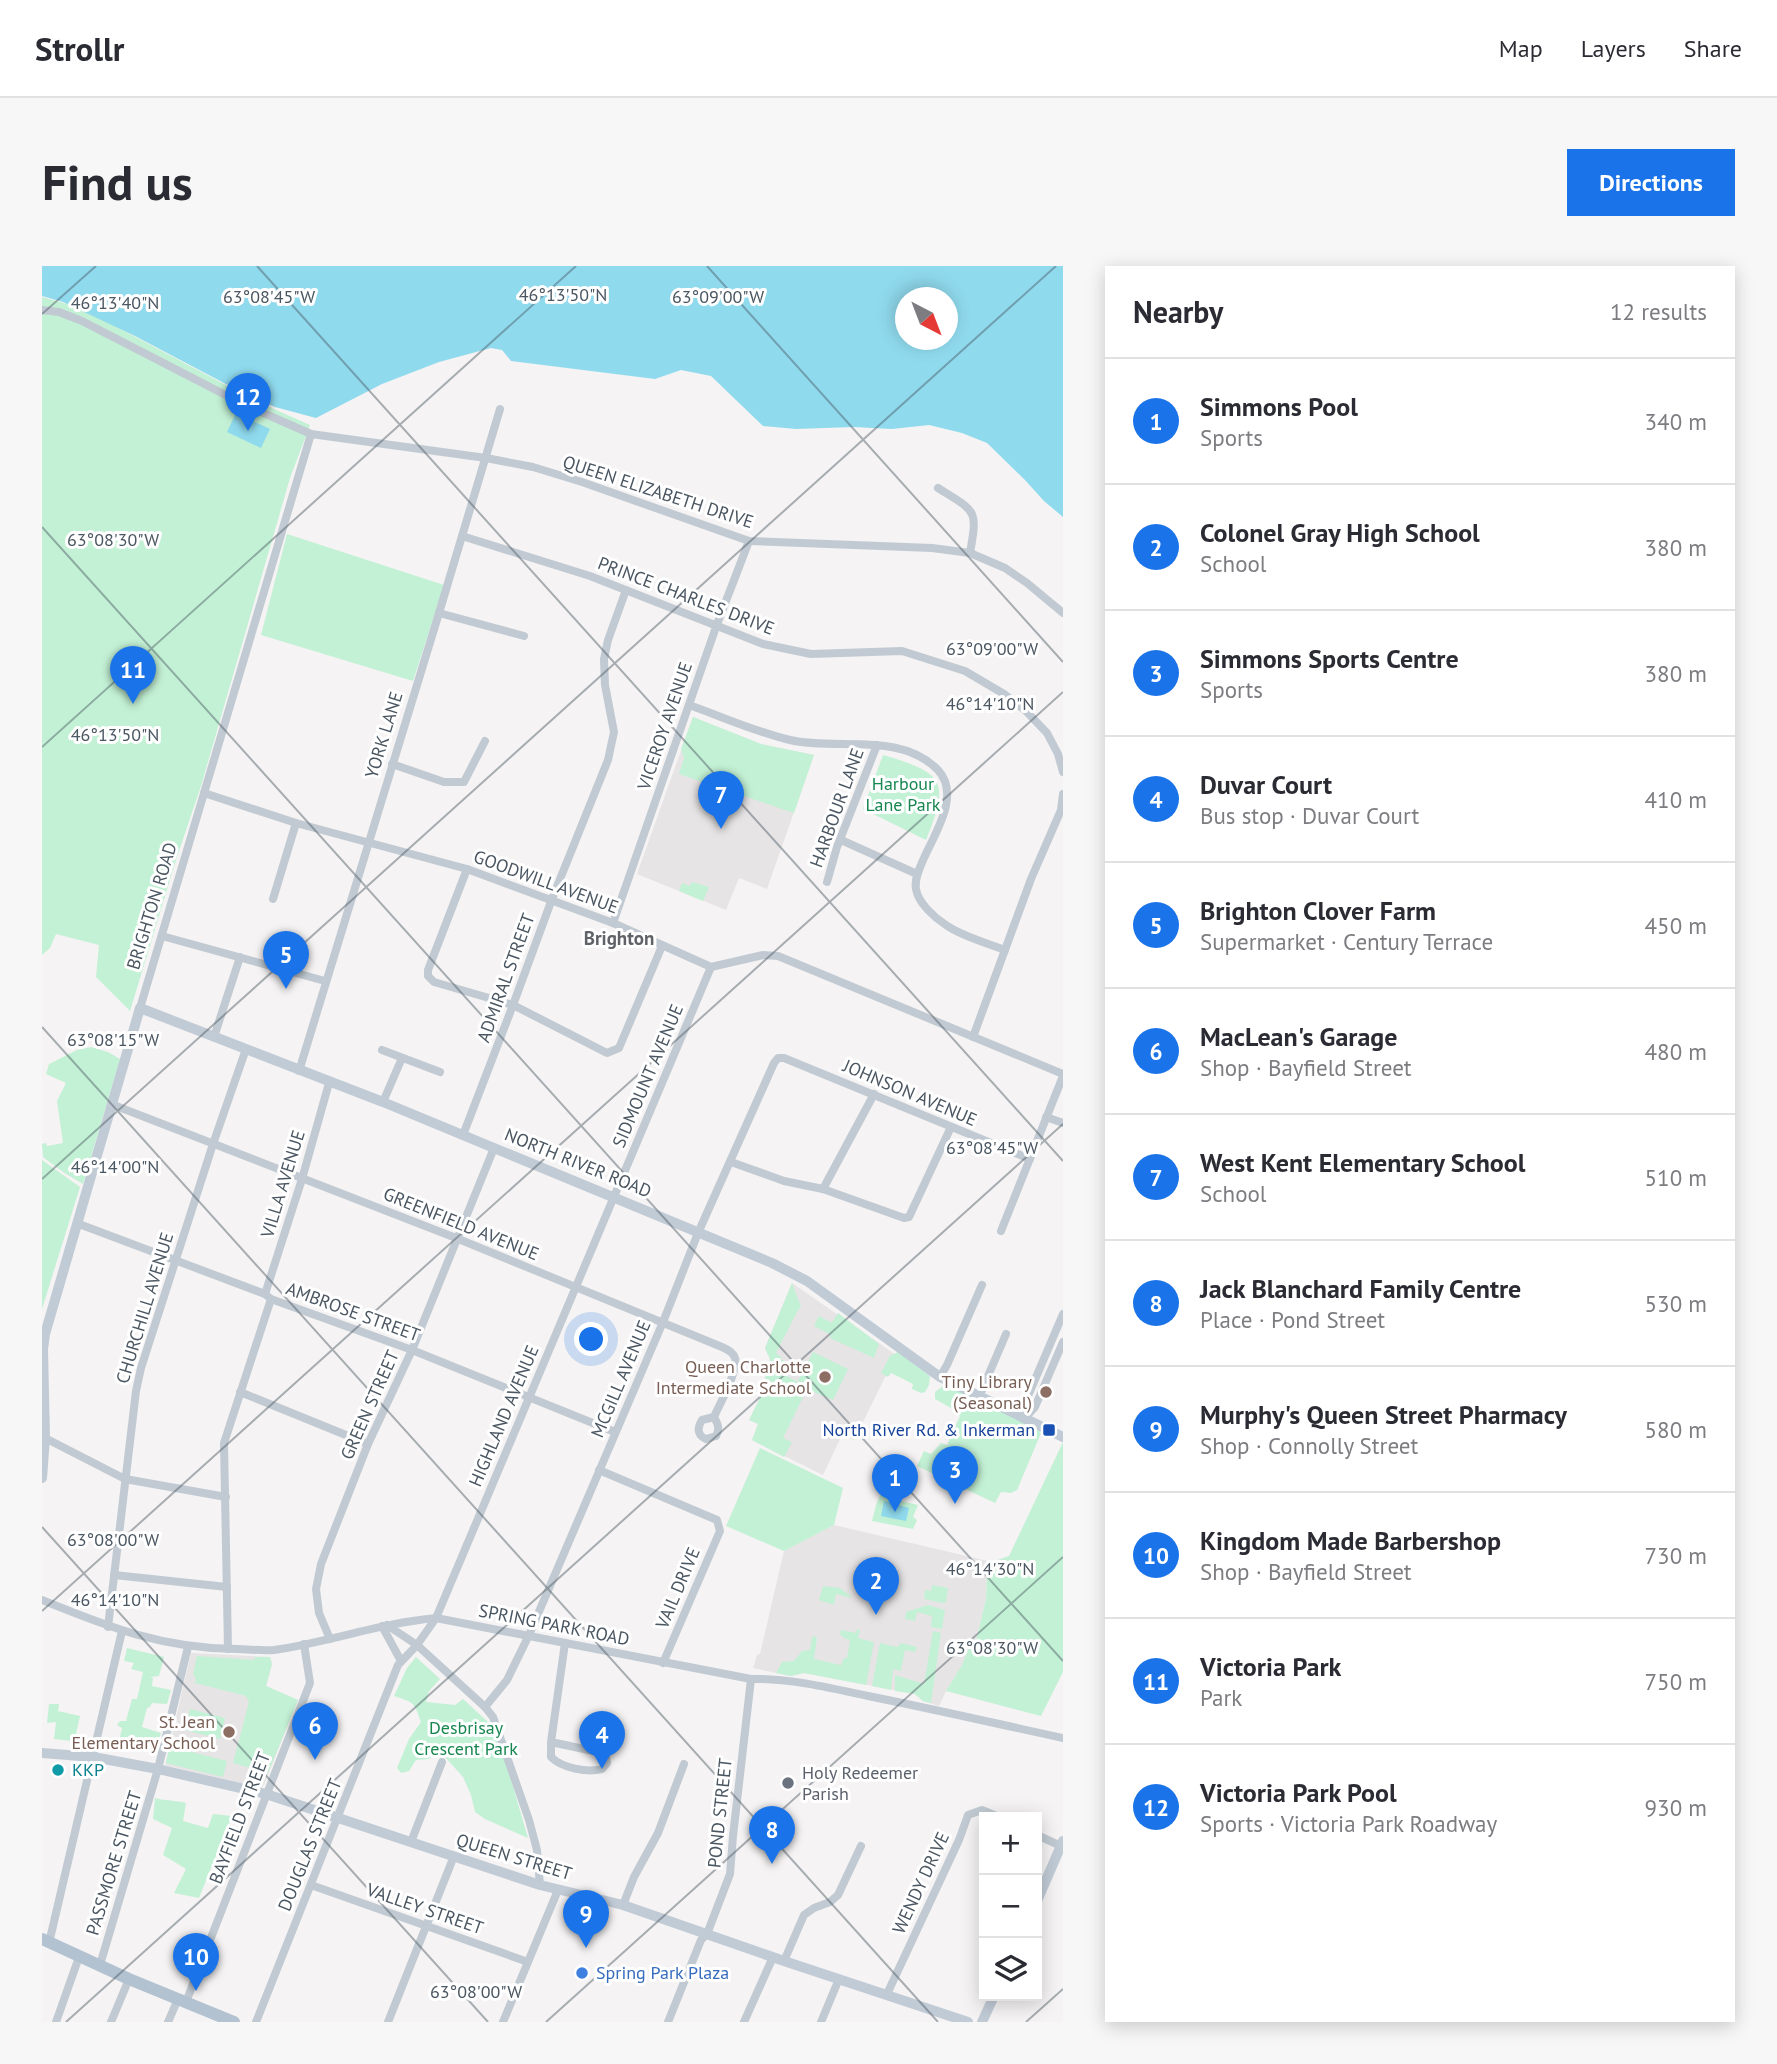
<!DOCTYPE html>
<meta charset="utf-8">
<style>
body{margin:0;font-family:"PT Sans",sans-serif;background:#f7f7f7;color:#2b2b33}
.controls{position:absolute;right:21px;bottom:21px;display:grid;overflow:hidden;border-radius:0px;box-shadow:0 4px 18px #0003}
.controls button{width:63px;height:63px;display:grid;place-items:center;padding:0;border:0;border-bottom:2px solid #e1e1e2;background:#fff;color:#2b2b33;font:35px sans-serif}
.compass{position:absolute;left:853px;top:21px;width:63px;height:63px;border-radius:50%;background:#fff;box-shadow:0 4px 18px #0003;rotate:138deg}
.you{position:absolute;left:550px;top:1074px;width:24px;height:24px;margin:-18px;border:5px solid #fff;border-radius:50%;background:#1a73e8;box-shadow:0 0 0 10px #1a73e833}
.badge{display:grid;place-items:center;width:46px;height:46px;border-radius:50%;background:#1a73e8;color:#fff;font-size:23px;font-weight:700}
.pin{position:absolute;translate:-50% -58px;filter:drop-shadow(0 2px 4px #0008)}
.pin::after{content:'';position:absolute;top:37px;width:24px;height:21px;background:inherit;clip-path:polygon(0 0,100% 0,50% 100%)}
.list{margin:0;padding:0;list-style:none}
h2{display:flex;justify-content:space-between;align-items:center;height:91px;margin:0;padding:0 28px;font-size:30px}
h2 small{font-size:23px;font-weight:400;color:#7c7c81}
.list li{display:grid;grid-template-columns:46px 1fr auto;gap:21px;align-items:center;box-sizing:border-box;height:126px;padding:0 28px;border-top:2px solid #e1e1e2}
.list b{display:block;font-size:26px;white-space:nowrap}
.list p{margin:0;font-size:23px;white-space:nowrap;color:#7c7c81}
.list em{font-size:23px;font-style:normal;color:#7c7c81}
.icon{flex:none;width:38px;height:38px;fill:none;stroke:currentColor;stroke-width:2;stroke-linecap:round;stroke-linejoin:round}
.map{position:relative;flex:none;width:1021px;height:1756px;overflow:hidden;border-radius:0px}
header{display:flex;align-items:center;gap:42px;box-sizing:border-box;height:98px;padding:0 35px;background:#fff;border-bottom:2px solid #e1e1e2}
header strong{font-size:33px}
nav{display:flex;gap:38px;margin-inline-start:auto;font-size:24px}
.intro{display:flex;align-items:center;justify-content:space-between;box-sizing:border-box;height:168px;padding:0 42px}
h1{margin:0;font-size:49px}
.button{padding:18px 32px;border-radius:0px;background:#1a73e8;color:#fff;font-size:24px;font-weight:700}
main{display:flex;gap:42px;padding:0 42px}
aside{flex:1;background:#fff;border-radius:0px;box-shadow:0 4px 18px #0003}
.map>svg:first-child{display:block}
.education{fill:#e6e4e5}
.green{fill:#c3f1d5}
.water{fill:#90daee;fill-rule:evenodd}
.lines{fill:none;stroke-linecap:round;stroke-linejoin:round}
.street{stroke:#c1cad2;stroke-width:8}
.secondary{stroke:#c1cbd6;stroke-width:10}
.primary{stroke:#b3c2d1;stroke-width:12}
.ticks{fill:none;stroke:#4a5661;stroke-width:2;stroke-opacity:0.45}
.education-dot{fill:#8d6e63;stroke:#fff;stroke-width:2.5}
.transit-dot{fill:#1a4fb4;stroke:#fff;stroke-width:2.5}
.culture-dot{fill:#0f9aa8;stroke:#fff;stroke-width:2.5}
.worship-dot{fill:#6b7280;stroke:#fff;stroke-width:2.5}
.shop-dot{fill:#3f7fe0;stroke:#fff;stroke-width:2.5}
.labels{text-anchor:middle;stroke-width:6;stroke-linejoin:round;paint-order:stroke}
.street-label{font-size:18px;fill:#4a5661;stroke:#fff}
.park-label{font-size:18px;fill:#17864f;stroke:#fff}
.education-label{font-size:18px;fill:#785e54;stroke:#fff;text-anchor:end}
.transit-label{font-size:18px;fill:#164399;stroke:#fff;text-anchor:end}
.culture-label{font-size:18px;fill:#0d838f;stroke:#fff;text-anchor:start}
.worship-label{font-size:18px;fill:#5b616d;stroke:#fff;text-anchor:start}
.shop-label{font-size:18px;fill:#366cbe;stroke:#fff;text-anchor:start}
.neighbourhood-label{font-size:19px;font-weight:bold;fill:#5f6368;stroke:#fff}
.ticks-label{font-size:18px;text-anchor:middle;fill:#4a5661;stroke:#fff;stroke-width:6;stroke-linejoin:round;paint-order:stroke}
</style>
<header>
<strong>Strollr</strong>
<nav><a>Map</a><a>Layers</a><a>Share</a></nav>
</header>
<div class="intro"><h1>Find us</h1><a class="button">Directions</a></div>
<main>
<div class="map">
<svg width="1021" height="1756" viewBox="0 0 1021 1756">
<rect width="100%" height="100%" fill="#f5f3f3"/>
<!-- education -->
<g class="education">
<path d="M651 451 719 478 772 489 725 623 697 612 684 644 595 608Z"/>
<path d="M750 1017 854 1089 812 1174 800 1169 781 1209 710 1174 716 1158 707 1154 718 1132 728 1093 723 1082Z"/>
<path d="M792 1259 950 1296 945 1307 944 1333 933 1379 904 1425 897 1440 881 1435 873 1428 762 1407 749 1410 711 1402 715 1389 718 1388 742 1285Z"/>
<path d="M149 1387 228 1391 230 1398 224 1420 256 1434 222 1519 219 1522 123 1499Z"/>
</g>
<!-- green -->
<g class="green">
<path d="M0 31 39 42 214 135 268 159 248 212 159 520 134 594 88 745 54 711 57 679 14 668 8 682 0 689Z"/>
<path d="M245 268 402 319 371 415 219 369Z"/>
<path d="M651 451 719 478 772 489 752 547 637 508 642 492 639 483Z"/>
<path d="M841 489C902 507 908 515 884 574L821 543Z"/>
<path d="M650 616 667 621 661 635 637 625 640 617 648 620Z"/>
<path d="M49 781 66 786 78 793 41 918 21 906 1 891 0 878 4 877 5 880 21 877 15 835 24 817 4 808 7 798 35 784Z"/>
<path d="M0 894 38 921 0 1043Z"/>
<path d="M750 1017 759 1041 756 1044 734 1087 739 1091V1093L744 1096 739 1107 761 1119 756 1115 771 1086 806 1103 791 1134 765 1123 741 1172 750 1176 742 1191 710 1174 716 1158 707 1154 718 1132 728 1093 723 1082Z"/>
<path d="M796 1047 837 1078 832 1092 788 1072 789 1069 772 1060 777 1050 790 1057Z"/>
<path d="M856 1086 888 1110 887 1119 883 1126 879 1127 870 1123 871 1118 849 1107 846 1111 839 1107 848 1090Z"/>
<path d="M901 1120H907L997 1164 999 1167 975 1224 969 1227 959 1226 953 1237 875 1200 882 1185 889 1188 899 1177 905 1179 918 1150 912 1147 909 1142 893 1133V1126Z"/>
<path d="M1021 1176V1406L999 1450 904 1425 920 1399 928 1380 933 1379 944 1333 945 1307 950 1296 967 1290Z"/>
<path d="M718 1182 801 1222 792 1259 742 1285 684 1260Z"/>
<path d="M840 1225 846 1226 845 1232 876 1239 871 1251 875 1254 871 1263 830 1255 834 1239Z"/>
<path d="M890 1319 906 1322 904 1336 901 1337 882 1333 883 1324 889 1325Z"/>
<path d="M781 1320 798 1322 811 1332 794 1328 792 1339 777 1334Z"/>
<path d="M886 1339 903 1344 900 1363 889 1361 890 1350 875 1346 873 1355 863 1353 864 1346Z"/>
<path d="M815 1363 818 1364 816 1372 832 1376 824 1419 762 1407 749 1410 734 1407 740 1396 752 1395 760 1385 768 1384 770 1371 773 1370 775 1372 772 1393 799 1399 802 1392H805L808 1374 801 1372V1370L798 1369 799 1364 814 1367Z"/>
<path d="M891 1365 899 1367 889 1437 881 1435 873 1428 853 1425V1409L882 1418Z"/>
<path d="M838 1377 855 1381 859 1377 875 1381 873 1386 863 1384 859 1405 851 1403 849 1424 830 1420Z"/>
<path d="M85 1382 122 1391 117 1410 108 1411 111 1412 110 1420 129 1424 125 1438 110 1437 108 1441 105 1442 100 1461 119 1467 115 1480 100 1476 98 1482 87 1478 85 1474 78 1471 80 1462 75 1459 78 1455H84L90 1433H95L101 1406 89 1403 92 1397 82 1395Z"/>
<path d="M155 1390 212 1394 213 1391H228L230 1398 224 1420 256 1434 226 1507 191 1497 207 1436 204 1430 153 1417 154 1413 151 1408Z"/>
<path d="M374 1391 398 1413 387 1425 384 1436 413 1439 421 1433 446 1456 451 1466 465 1500 486 1572 443 1553 433 1546 429 1529 421 1511 396 1483 387 1493 374 1494 367 1505 359 1507 355 1502 367 1473 379 1456C372 1436 373 1437 352 1430L365 1402Z"/>
<path d="M7 1438H17L16 1445 38 1450 34 1468 31 1469 30 1475 12 1473 14 1456 5 1457Z"/>
<path d="M148 1443 183 1452 178 1473 143 1464Z"/>
<path d="M129 1474 139 1477 138 1483 185 1495 181 1511 124 1497Z"/>
<path d="M113 1532C124 1535 133 1534 144 1537L141 1555 166 1562 171 1548 190 1550 157 1632 132 1627 144 1603 121 1589 130 1562 111 1553Z"/>
</g>
<!-- water -->
<g class="water">
<path d="M0 0H1021V251L1002 235 982 213 945 177 920 167 887 159 850 163 811 161 754 163 721 160 669 110 639 104 613 113 469 95 460 84 449 82 397 96 340 118 274 152 233 141 199 126 93 70 21 36 0 30ZM864 32H906V74H864Z"/>
<path d="M194 147 228 163 219 182 185 166Z"/>
<path d="M842 1235 867 1242 864 1255 839 1250Z"/>
</g>
<g class="lines">
<!-- street -->
<g class="street">
<path d="M0 44 17 46 40 55 203 139 269 168 444 192 491 201 540 216 707 275 890 282 928 287 963 302 985 317 1021 347"/>
<path d="M896 222C934 246 936 242 928 287"/>
<path d="M420 270 548 310 721 378 769 388 860 385 923 405 962 428 983 444 1005 467 1016 488 1021 506"/>
<path d="M397 347 482 370"/>
<path d="M647 439C681 451 714 466 748 474 795 485 858 465 896 504 919 529 893 567 882 592 878 601 872 613 874 623 876 637 893 652 904 659 919 670 945 677 963 684"/>
<path d="M350 498 402 516H422L443 475"/>
<path d="M162 527 254 557 425 603 571 657 669 701 721 689 736 690 1021 808"/>
<path d="M799 574 875 608"/>
<path d="M425 603 386 704V710L392 716 471 739 565 787 577 782 620 680"/>
<path d="M785 616 795 581 835 479"/>
<path d="M231 633 254 557"/>
<path d="M571 657 674 361 707 275"/>
<path d="M120 670 283 715"/>
<path d="M98 742 269 168"/>
<path d="M172 771 198 691"/>
<path d="M931 771 989 613 1019 544 1021 528"/>
<path d="M340 784 398 806"/>
<path d="M257 805 397 347 458 143"/>
<path d="M341 836 360 792"/>
<path d="M69 838 414 972 680 1081C685 1083 691 1086 693 1092 697 1104 677 1139 672 1151L660 1154C655 1162 655 1169 664 1173L674 1170C678 1163 676 1158 672 1151"/>
<path d="M1004 851 1021 857"/>
<path d="M421 869 471 739 510 633 566 494 572 466 563 419 562 393 566 374 584 324"/>
<path d="M689 896 742 915 781 923 862 952 867 951 909 861"/>
<path d="M781 923 832 828"/>
<path d="M37 958 223 1028 229 1033 370 1084 573 1166"/>
<path d="M959 965 1021 810"/>
<path d="M223 1028 260 913 287 817"/>
<path d="M898 1111 905 1099 940 1019"/>
<path d="M198 1126 326 1178"/>
<path d="M937 1131 964 1068"/>
<path d="M982 1153 983 1137 1021 1048"/>
<path d="M982 1153 993 1141 1021 1076"/>
<path d="M3 1172 83 1213 184 1231"/>
<path d="M557 1204 675 1254 678 1265 621 1397"/>
<path d="M72 1309 185 1321"/>
<path d="M0 1334C66 1361 122 1383 195 1383 207 1383 220 1385 232 1384 287 1376 339 1357 394 1352L709 1413C748 1412 788 1422 826 1430 891 1443 956 1458 1021 1472"/>
<path d="M345 1359 375 1379 443 1441 451 1451 487 1554 495 1584 498 1619"/>
<path d="M340 1360 359 1395"/>
<path d="M66 1361 94 1125 99 1102 171 878 204 783"/>
<path d="M288 1373 277 1347 274 1323 279 1298 326 1178 370 1084 452 882"/>
<path d="M186 1383 182 1177 229 1033"/>
<path d="M443 1441 465 1414 487 1369 621 1056 656 967 732 797 736 792H742L988 893"/>
<path d="M509 1476 556 1486 564 1491 565 1497 560 1503C545 1507 520 1502 509 1491V1476L523 1377"/>
<path d="M995 1569 1019 1580"/>
<path d="M369 1576 400 1496"/>
<path d="M269 1619 486 1696"/>
<path d="M581 1639 592 1611 616 1567 642 1498"/>
<path d="M7 1677 80 1365"/>
<path d="M742 1695 762 1649 772 1642 788 1636 796 1629 819 1580"/>
<path d="M58 1699 116 1503 146 1381"/>
<path d="M845 1728 917 1574 926 1549 940 1544 957 1551"/>
<path d="M144 1736 268 1417 262 1378"/>
<path d="M14 1756 37 1691"/>
<path d="M69 1756 87 1713"/>
<path d="M126 1756 136 1733"/>
<path d="M214 1756 356 1399 375 1379 394 1352 669 701"/>
<path d="M346 1756 412 1590"/>
<path d="M461 1756 516 1624"/>
<path d="M626 1756 659 1674 665 1668 688 1608 691 1570 709 1413"/>
<path d="M702 1756 731 1691"/>
<path d="M779 1756 797 1713"/>
</g>
<!-- secondary -->
<g class="secondary">
<path d="M0 1212 3 1172 1 1083 3 1068 98 742 341 836 730 997 765 1015 898 1111 1021 1171"/>
<path d="M0 1487 51 1491 116 1503 224 1528 498 1619 581 1639 742 1695 926 1756"/>
<path d="M995 1635 1021 1575"/>
<path d="M940 1756 952 1730"/>
</g>
<!-- primary -->
<path class="primary" d="M0 1673 87 1713 192 1756"/>
</g>
<!-- ticks -->
<path class="ticks" d="M215 0 1021 895M665 0 1021 396M0 48 54 0M0 261 1021 1395M0 481 534 0M0 761 896 1756M0 913 1014 0M0 1261 446 1756M0 1345 1021 426M24 1756 1021 858M504 1756 1021 1291M984 1756 1021 1723"/>
<!-- markers -->
<g class="education-dot">
<circle cx="783" cy="1111" r="7"/>
<circle cx="1004" cy="1126" r="7"/>
<circle cx="187" cy="1466" r="7"/>
</g>
<rect class="transit-dot" x="1000" y="1157" width="14" height="14" rx="3.5"/>
<circle class="culture-dot" cx="16" cy="1504" r="7"/>
<circle class="worship-dot" cx="746" cy="1517" r="7"/>
<circle class="shop-dot" cx="540" cy="1707" r="7"/>
<g class="labels">
<!-- street labels -->
<g class="street-label">
<text transform="translate(616 226) rotate(18)" y="6">QUEEN ELIZABETH DRIVE</text>
<text transform="translate(644 330) rotate(21)" y="6">PRINCE CHARLES DRIVE</text>
<text transform="translate(623 460) rotate(-71)" y="6">VICEROY AVENUE</text>
<text transform="translate(342 469) rotate(-73)" y="6">YORK LANE</text>
<text transform="translate(795 542) rotate(-70)" y="6">HARBOUR LANE</text>
<text transform="translate(504 616) rotate(20)" y="6">GOODWILL AVENUE</text>
<text transform="translate(110 640) rotate(-73)" y="6">BRIGHTON ROAD</text>
<text transform="translate(464 712) rotate(-70)" y="6">ADMIRAL STREET</text>
<text transform="translate(606 810) rotate(-67)" y="6">SIDMOUNT AVENUE</text>
<text transform="translate(868 827) rotate(23)" y="6">JOHNSON AVENUE</text>
<text transform="translate(536 897) rotate(22)" y="6">NORTH RIVER ROAD</text>
<text transform="translate(241 918) rotate(-73)" y="6">VILLA AVENUE</text>
<text transform="translate(419 958) rotate(22)" y="6">GREENFIELD AVENUE</text>
<text transform="translate(103 1042) rotate(-73)" y="6">CHURCHILL AVENUE</text>
<text transform="translate(311 1046) rotate(20)" y="6">AMBROSE STREET</text>
<text transform="translate(579 1113) rotate(-67)" y="6">MCGILL AVENUE</text>
<text transform="translate(328 1139) rotate(-66)" y="6">GREEN STREET</text>
<text transform="translate(462 1150) rotate(-67)" y="6">HIGHLAND AVENUE</text>
<text transform="translate(636 1322) rotate(-67)" y="6">VAIL DRIVE</text>
<text transform="translate(512 1359) rotate(11)" y="6">SPRING PARK ROAD</text>
<text transform="translate(678 1547) rotate(-84)" y="6">POND STREET</text>
<text transform="translate(198 1552) rotate(-69)" y="6">BAYFIELD STREET</text>
<text transform="translate(268 1579) rotate(-68)" y="6">DOUGLAS STREET</text>
<text transform="translate(472 1591) rotate(17)" y="6">QUEEN STREET</text>
<text transform="translate(72 1597) rotate(-73)" y="6">PASSMORE STREET</text>
<text transform="translate(879 1617) rotate(-65)" y="6">WENDY DRIVE</text>
<text transform="translate(383 1643) rotate(19)" y="6">VALLEY STREET</text>
</g>
<!-- park labels -->
<g class="park-label">
<text x="861" y="524">Harbour<tspan x="861" dy="21">Lane Park</tspan></text>
<text x="424" y="1468">Desbrisay<tspan x="424" dy="21">Crescent Park</tspan></text>
</g>
<!-- education labels -->
<g class="education-label">
<text x="769" y="1107">Queen Charlotte<tspan x="769" dy="21">Intermediate School</tspan></text>
<text x="990" y="1122">Tiny Library<tspan x="990" dy="21">(Seasonal)</tspan></text>
<text x="173" y="1462">St. Jean<tspan x="173" dy="21">Elementary School</tspan></text>
</g>
<!-- transit labels -->
<g class="transit-label">
<text x="993" y="1170">North River Rd. &amp; Inkerman</text>
</g>
<!-- culture labels -->
<g class="culture-label">
<text x="30" y="1510">KKP</text>
</g>
<!-- worship labels -->
<g class="worship-label">
<text x="760" y="1513">Holy Redeemer<tspan x="760" dy="21">Parish</tspan></text>
</g>
<!-- shop labels -->
<g class="shop-label">
<text x="554" y="1713">Spring Park Plaza</text>
</g>
<!-- neighbourhood labels -->
<g class="neighbourhood-label">
<text x="577" y="679">Brighton</text>
</g>
</g>
<g class="ticks-label">
<text x="521" y="35">46°13'50"N</text>
<text x="227" y="37">63°08'45"W</text>
<text x="676" y="37">63°09'00"W</text>
<text x="73" y="43">46°13'40"N</text>
<text x="71" y="280">63°08'30"W</text>
<text x="950" y="389">63°09'00"W</text>
<text x="948" y="444">46°14'10"N</text>
<text x="73" y="475">46°13'50"N</text>
<text x="71" y="780">63°08'15"W</text>
<text x="950" y="888">63°08'45"W</text>
<text x="73" y="907">46°14'00"N</text>
<text x="71" y="1280">63°08'00"W</text>
<text x="948" y="1309">46°14'30"N</text>
<text x="73" y="1340">46°14'10"N</text>
<text x="950" y="1388">63°08'30"W</text>
<text x="434" y="1732">63°08'00"W</text>
</g>
</svg>
<div class="controls">
<button>+</button>
<button>−</button>
<button><svg class="icon" aria-label="layers" viewBox="0 0 24 24"><path d="M12 4l9 5-9 5-9-5zM3 14l9 5 9-5"/></svg></button>
</div>
<svg class="compass" viewBox="-18 -18 36 36"><path d="M0-13l5 13h-10z" fill="#e53935"/><path d="M0 13l5-13h-10z" fill="#7c7c81"/></svg>
<div class="you"></div>
<div class="pin badge" style="left:853px;top:1246px">1</div>
<div class="pin badge" style="left:834px;top:1349px">2</div>
<div class="pin badge" style="left:913px;top:1238px">3</div>
<div class="pin badge" style="left:560px;top:1503px">4</div>
<div class="pin badge" style="left:244px;top:723px">5</div>
<div class="pin badge" style="left:273px;top:1494px">6</div>
<div class="pin badge" style="left:679px;top:563px">7</div>
<div class="pin badge" style="left:730px;top:1598px">8</div>
<div class="pin badge" style="left:544px;top:1682px">9</div>
<div class="pin badge" style="left:154px;top:1725px">10</div>
<div class="pin badge" style="left:91px;top:438px">11</div>
<div class="pin badge" style="left:206px;top:165px">12</div>
</div>
<aside>
<h2>Nearby<small>12 results</small></h2>
<ul class="list">
<li><span class="badge">1</span><div><b>Simmons Pool</b><p>Sports</p></div><em>340 m</em></li>
<li><span class="badge">2</span><div><b>Colonel Gray High School</b><p>School</p></div><em>380 m</em></li>
<li><span class="badge">3</span><div><b>Simmons Sports Centre</b><p>Sports</p></div><em>380 m</em></li>
<li><span class="badge">4</span><div><b>Duvar Court</b><p>Bus stop · Duvar Court</p></div><em>410 m</em></li>
<li><span class="badge">5</span><div><b>Brighton Clover Farm</b><p>Supermarket · Century Terrace</p></div><em>450 m</em></li>
<li><span class="badge">6</span><div><b>MacLean's Garage</b><p>Shop · Bayfield Street</p></div><em>480 m</em></li>
<li><span class="badge">7</span><div><b>West Kent Elementary School</b><p>School</p></div><em>510 m</em></li>
<li><span class="badge">8</span><div><b>Jack Blanchard Family Centre</b><p>Place · Pond Street</p></div><em>530 m</em></li>
<li><span class="badge">9</span><div><b>Murphy's Queen Street Pharmacy</b><p>Shop · Connolly Street</p></div><em>580 m</em></li>
<li><span class="badge">10</span><div><b>Kingdom Made Barbershop</b><p>Shop · Bayfield Street</p></div><em>730 m</em></li>
<li><span class="badge">11</span><div><b>Victoria Park</b><p>Park</p></div><em>750 m</em></li>
<li><span class="badge">12</span><div><b>Victoria Park Pool</b><p>Sports · Victoria Park Roadway</p></div><em>930 m</em></li>
</ul>
</aside>
</main>
